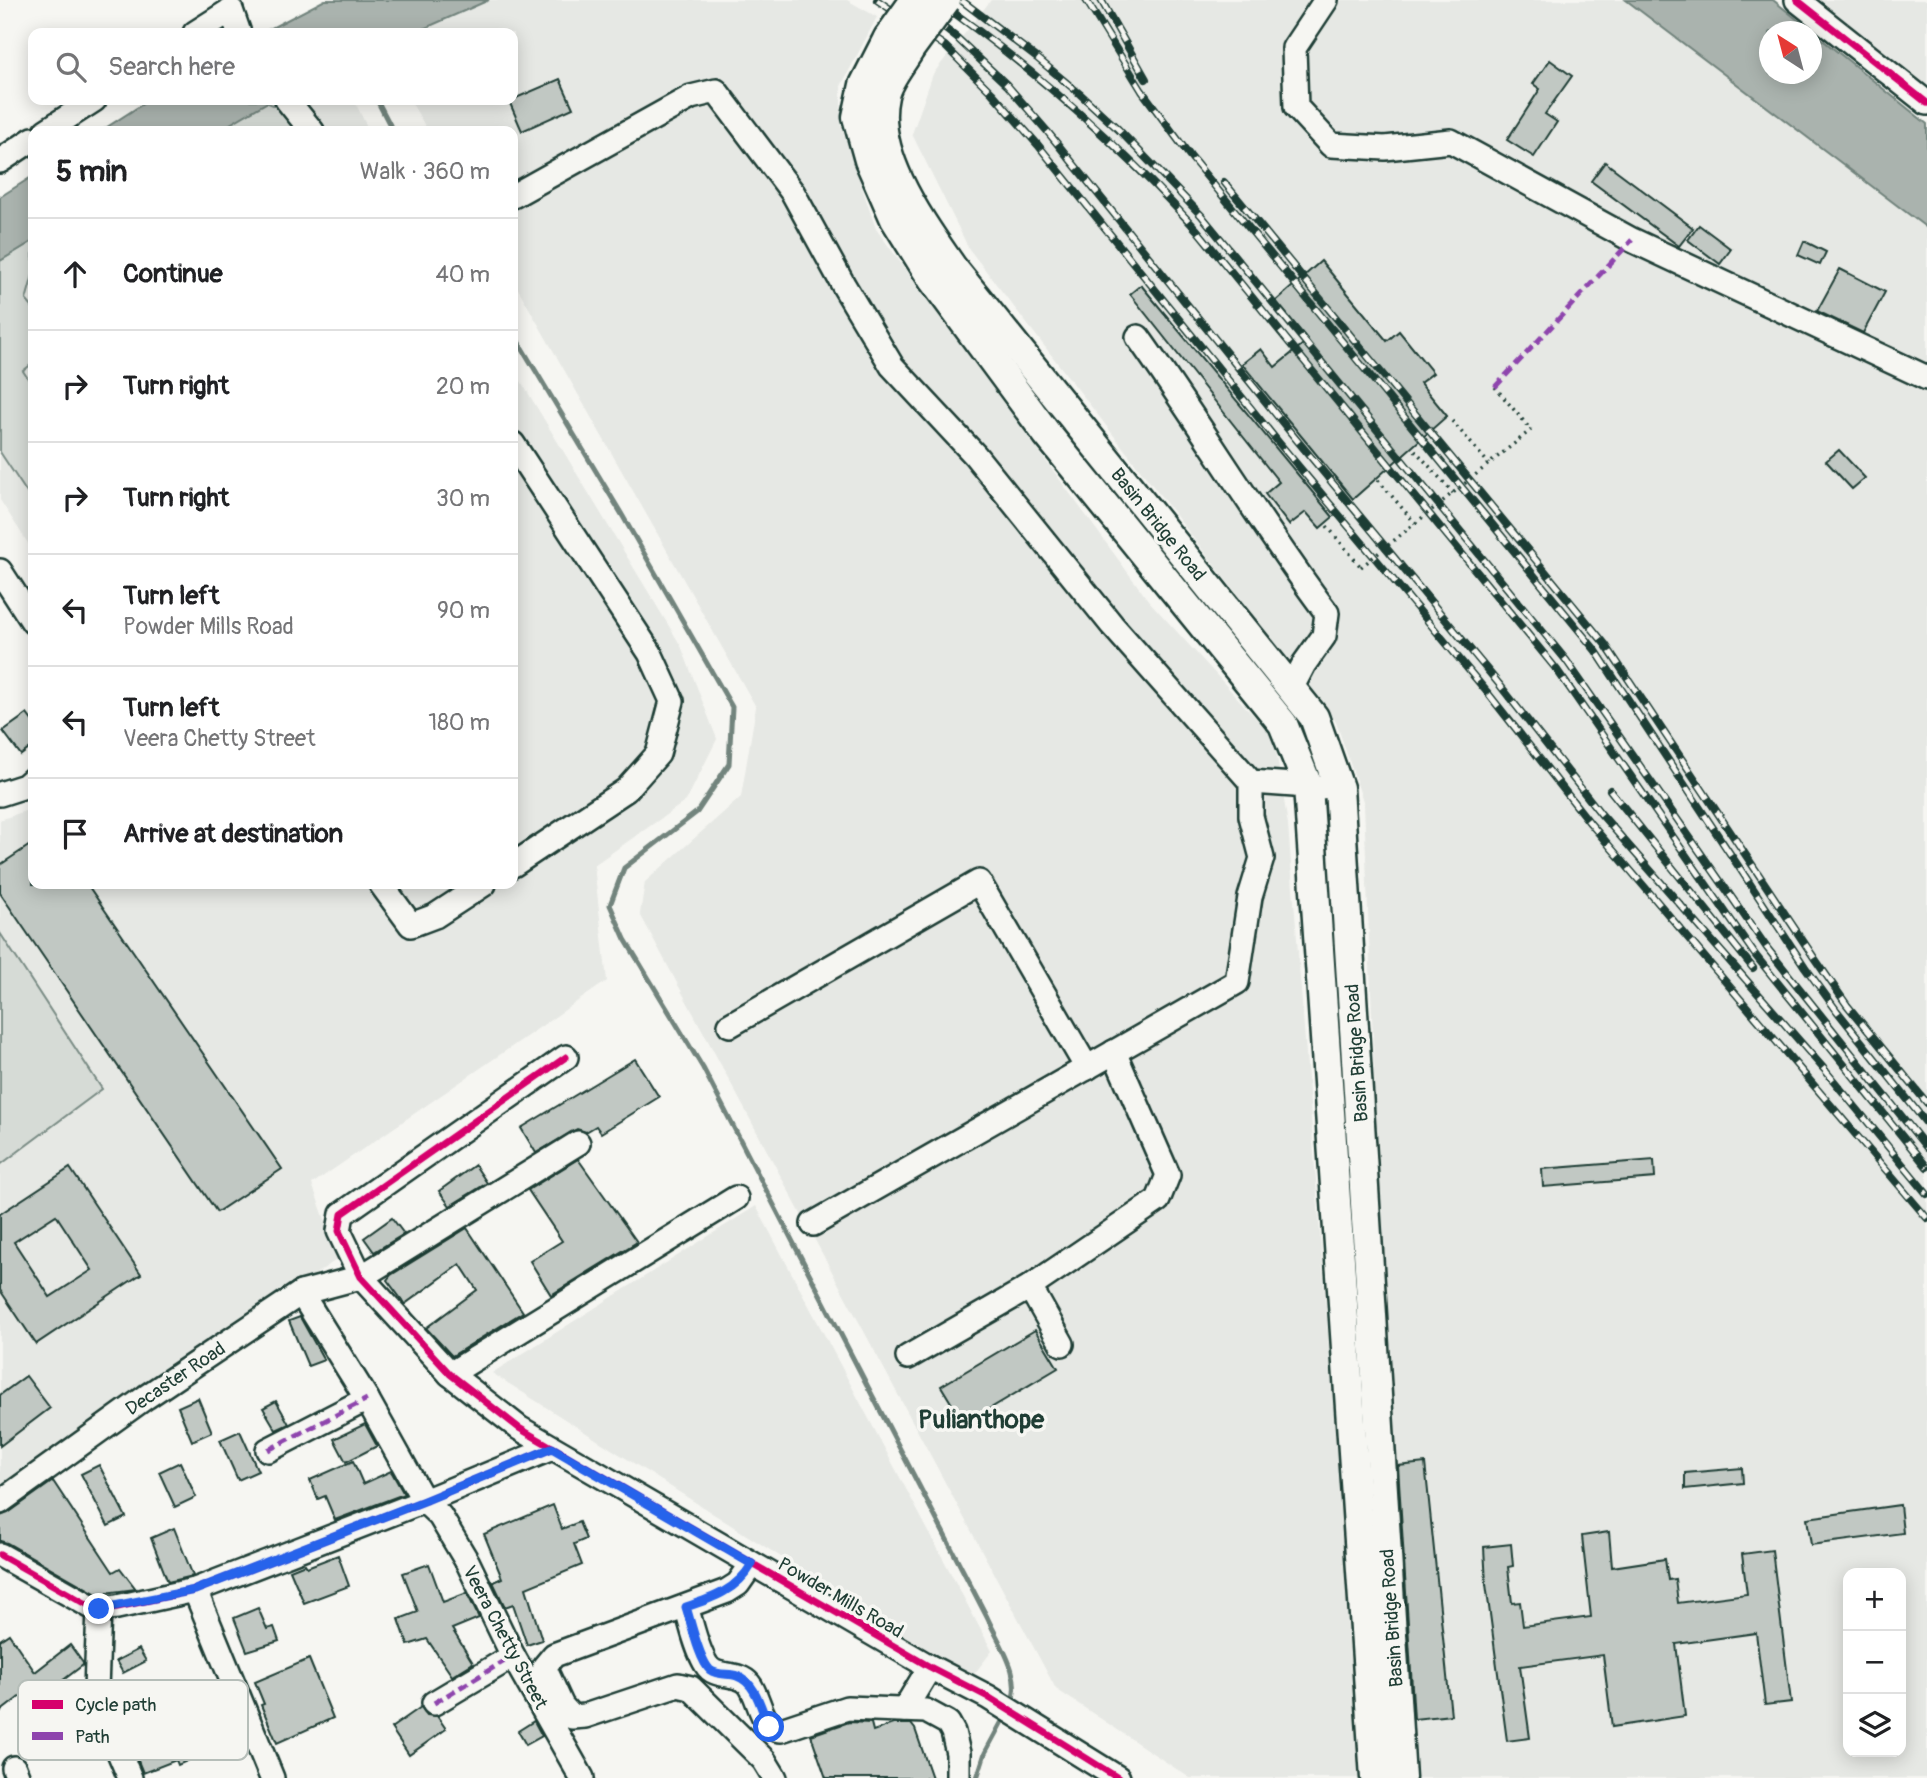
<!DOCTYPE html>
<meta charset="utf-8">
<style>
body{margin:0;font-family:Pangolin,sans-serif;background:#f6f6f6;color:#202124}
.controls{position:absolute;right:21px;bottom:21px;display:grid;overflow:hidden;border-radius:14px;box-shadow:0 4px 18px #0003}
.controls button{width:63px;height:63px;display:grid;place-items:center;padding:0;border:0;border-bottom:2px solid #e0e0e0;background:#fff;color:#202124;font:35px sans-serif}
.compass{position:absolute;left:1759px;top:21px;width:63px;height:63px;border-radius:50%;background:#fff;box-shadow:0 4px 18px #0003;rotate:324deg}
.stop{position:absolute;width:21px;height:21px;margin:-16px;border:5px solid #2563eb;border-radius:50%;background:#fff}
.stop.end{background:#2563eb;border-color:#fff;box-shadow:0 2px 7px #0008}
.list{margin:0;padding:0;list-style:none}
h2{display:flex;justify-content:space-between;align-items:center;height:91px;margin:0;padding:0 28px;font-size:30px}
h2 small{font-size:23px;font-weight:400;color:#757577}
.list li{display:grid;grid-template-columns:46px 1fr auto;gap:21px;align-items:center;box-sizing:border-box;height:112px;padding:0 28px;border-top:2px solid #e0e0e0}
.list b{display:block;font-size:26px;white-space:nowrap}
.list p{margin:0;font-size:23px;white-space:nowrap;color:#757577}
.list em{font-size:23px;font-style:normal;color:#757577}
.icon{flex:none;width:38px;height:38px;fill:none;stroke:currentColor;stroke-width:2;stroke-linecap:round;stroke-linejoin:round}
.map{position:relative;flex:none;width:1927px;height:1778px;overflow:hidden}
.search{position:absolute;background:#fff;box-shadow:0 4px 18px #0003;left:28px;top:28px;width:490px;height:77px;display:flex;align-items:center;gap:18px;box-sizing:border-box;padding:0 24px;border-radius:14px;color:#757577;font-size:26px}
.panel{position:absolute;background:#fff;box-shadow:0 4px 18px #0003;left:28px;top:126px;width:490px;height:763px;border-radius:14px}
.map>svg:first-child{display:block}
.built{fill:#e6e8e4;fill-rule:evenodd}
.green{fill:#d6dbd6;stroke:#7a8c85;stroke-width:2}
.water{fill:#aab3ae;stroke:#72847d;stroke-width:2;fill-rule:evenodd}
.lines{fill:none;stroke-linecap:round;stroke-linejoin:round}
.stream{stroke:#72847d;stroke-width:5}
.building{fill:#c1c8c3;stroke:#1f3d34;stroke-width:2;fill-rule:evenodd}
.minor-casing{stroke:#1f3d34;stroke-width:28}
.major-casing{stroke:#1f3d34;stroke-width:33}
.path{stroke:#1f3d34;stroke-width:3.5;stroke-dasharray:2 5;stroke-linecap:butt}
.minor{stroke:#f6f6f2;stroke-width:23}
.major{stroke:#f6f6f2;stroke-width:28}
.rail-casing{stroke:#1f3d34;stroke-width:8}
.rail{stroke:#f6f6f2;stroke-width:5;stroke-dasharray:16;stroke-linecap:butt}
.major-bridge-casing{stroke:#1f3d34;stroke-width:33;stroke-linecap:butt}
.path-bridge{stroke:#1f3d34;stroke-width:3.5;stroke-dasharray:2 5;stroke-linecap:butt}
.major-bridge{stroke:#f6f6f2;stroke-width:28}
.quiet{stroke:#8e44ad;stroke-width:5;stroke-dasharray:10 5;stroke-linecap:butt}
.cycleway-casing{stroke:#f6f6f2;stroke-width:11}
.cycleway{stroke:#d6006c;stroke-width:7}
.route{stroke:#2563eb;stroke-width:9}
.labels{text-anchor:middle;stroke-width:7;stroke-linejoin:round;paint-order:stroke}
.street-label{font-size:19px;fill:#1f3d34;stroke:#f6f6f2}
.district-label{font-size:26px;font-weight:bold;fill:#1f3d34;stroke:#f6f6f2}
.key{fill:#f6f6f2;stroke:#b6beb9;stroke-width:2}
.key-label{font-size:19px;fill:#1f3d34}
</style>
<div class="map">
<svg width="1927" height="1778" viewBox="0 0 1927 1778">
<rect width="100%" height="100%" fill="#f6f6f2"/>
<filter id="ink" filterUnits="userSpaceOnUse"><feTurbulence type="fractalNoise" baseFrequency=".0143" numOctaves="2"/><feDisplacementMap in="SourceGraphic" scale="14" xChannelSelector="R" yChannelSelector="G"/><feConvolveMatrix kernelMatrix="1 2 1 2 8 2 1 2 1" color-interpolation-filters="sRGB"/></filter>
<g filter="url(#ink)">
<!-- built -->
<g class="built">
<path d="M489 0H847L877 17 841 86V125L876 229 1148 600 1274 738 1288 825 1363 1778H1190L1056 1689 640 914 645 882 741 797 756 707 513 280V131H428L410 100H513V33H414Z"/>
<path d="M991 0H1626L1927 228V1778H1410L1382 1283 1364 804 1336 722 969 249 912 134 933 74ZM1848 1573H1901V1752H1848Z"/>
<path d="M1820 0H1927V92Z"/>
<path d="M271 100H354L369 131H218Z"/>
<path d="M33 241V551L0 500V261Z"/>
<path d="M513 368 681 646 717 739 686 801 594 865 607 981 312 1184 339 1258 0 1492V820L33 808V884H513Z"/>
<path d="M756 1206 992 1651 971 1678 492 1373Z"/>
</g>
<!-- green -->
<g class="green">
<path d="M263 101 281 108 296 131H213Z"/>
<path d="M33 241V275L26 300 33 308V363L23 371 33 386V502L0 452V261Z"/>
<path d="M0 933 102 1089 0 1165Z"/>
</g>
<!-- water -->
<g class="water">
<path d="M325 0H489L414 33H262Z"/>
<path d="M1626 0H1773L1927 124V228ZM1770 32H1812V74H1770Z"/>
<path d="M149 100H271L218 131H101Z"/>
<path d="M33 176V241L0 261V197Z"/>
</g>
<g class="lines">
<!-- stream -->
<g class="stream">
<path d="M377 100 393 131"/>
<path d="M513 333 621 513 732 707 729 764 697 812 624 868 610 905 625 939 703 1068 987 1617C998 1642 1025 1678 1010 1705"/>
<path d="M977 1778 985 1753 1006 1714"/>
</g>
</g>
<!-- building -->
<g class="building">
<path d="M1550 60 1572 76 1545 114 1557 122 1534 157 1507 140 1540 89 1533 84Z"/>
<path d="M560 79 573 108 522 131 509 101Z"/>
<path d="M1605 162 1693 228 1679 246 1591 181Z"/>
<path d="M1699 225 1731 249 1720 264 1688 240Z"/>
<path d="M1804 241 1826 252 1820 265 1798 255Z"/>
<path d="M1321 261 1387 341 1399 331 1433 373 1420 383 1447 416 1353 499 1242 364 1261 349 1275 367 1308 340 1276 301Z"/>
<path d="M1840 269 1885 292 1863 333 1817 311Z"/>
<path d="M1141 285 1333 517 1320 528 1306 512 1289 525 1265 494 1279 482 1130 294Z"/>
<path d="M1839 450 1865 478 1852 489 1826 461Z"/>
<path d="M27 714 33 722V746L21 755 3 731Z"/>
<path d="M33 843V884H87L282 1169 217 1212 0 893V865Z"/>
<path d="M635 1059 659 1097 601 1133 596 1126 586 1132 577 1129 536 1153 521 1128Z"/>
<path d="M578 1159 637 1242 551 1295 530 1261 562 1241 528 1190Z"/>
<path d="M1654 1160 1655 1178 1543 1187 1542 1169Z"/>
<path d="M475 1165 487 1183 450 1206 439 1191Z"/>
<path d="M70 1168 141 1274 36 1344 0 1290V1214ZM56 1215 92 1270 50 1297 14 1242Z"/>
<path d="M392 1218 404 1234 374 1252 364 1238Z"/>
<path d="M467 1228 523 1312 452 1356 426 1328 477 1290 460 1264 405 1304 387 1280 391 1275Z"/>
<path d="M300 1317 324 1360 308 1366 289 1321Z"/>
<path d="M1035 1330 1058 1368 964 1424 941 1386Z"/>
<path d="M26 1376 50 1408 0 1446V1395Z"/>
<path d="M198 1398 212 1432 192 1441 178 1407Z"/>
<path d="M276 1401 289 1424 276 1430 263 1408Z"/>
<path d="M365 1424 377 1446 346 1462 334 1439Z"/>
<path d="M240 1431 258 1471 238 1480 220 1440Z"/>
<path d="M353 1461 363 1484 391 1471 404 1494 335 1520 325 1496 318 1499 310 1480Z"/>
<path d="M180 1462 196 1497 175 1507 159 1472Z"/>
<path d="M1425 1463 1451 1715 1414 1719 1398 1466Z"/>
<path d="M99 1465 126 1517 108 1526 81 1474Z"/>
<path d="M1742 1468 1743 1483 1685 1489V1473Z"/>
<path d="M53 1481 113 1572 120 1568 136 1589 97 1594 7 1543 0 1541V1516L8 1513Z"/>
<path d="M553 1505 562 1529 579 1522 586 1539 574 1544 582 1565 526 1588 542 1640 527 1645 513 1604 505 1607 493 1582 502 1578 484 1534Z"/>
<path d="M1900 1505 1903 1533 1811 1545 1807 1518Z"/>
<path d="M174 1528 193 1576 168 1582 151 1538Z"/>
<path d="M1609 1532 1612 1567 1665 1559 1668 1580 1675 1579 1678 1603 1747 1594 1742 1554 1772 1550 1791 1702 1765 1705 1756 1633 1676 1644 1685 1716 1612 1727 1603 1655 1520 1666 1530 1738 1507 1741 1486 1584 1484 1547 1511 1544 1513 1566 1508 1567 1512 1603 1520 1602 1523 1626 1591 1617 1582 1536Z"/>
<path d="M338 1555 349 1586 304 1603 290 1570 305 1564 307 1567Z"/>
<path d="M429 1564 443 1602 467 1593 479 1618 452 1629 473 1663 452 1676 427 1639 408 1645 399 1619 418 1612 403 1573Z"/>
<path d="M258 1608 267 1629 274 1627 279 1641 247 1651 234 1618Z"/>
<path d="M9 1634 35 1672 70 1645 83 1663V1665L49 1691 57 1703 47 1710 31 1688 0 1712V1640Z"/>
<path d="M139 1649 146 1661 123 1673 116 1661Z"/>
<path d="M309 1659 333 1718 277 1743 261 1705 264 1704 255 1682Z"/>
<path d="M220 1687 239 1738 178 1765 176 1760 143 1773 115 1705 143 1694 152 1718Z"/>
<path d="M421 1707 427 1715 437 1716 446 1729 409 1755 391 1728Z"/>
<path d="M534 1721 542 1736 526 1745 518 1731Z"/>
<path d="M849 1722 871 1723 873 1731 893 1724H911L915 1729 932 1778H826L811 1735Z"/>
</g>
<g class="lines">
<!-- minor casing -->
<g class="minor-casing">
<g id="minor">
<path d="M1326 0 1294 48 1296 107 1331 145 1385 148 1451 141 1632 240 1927 378"/>
<path d="M1797 0 1927 103"/>
<path d="M195 33 231 10 239 33"/>
<path d="M287 100 312 131"/>
<path d="M46 131 94 100"/>
<path d="M0 161 33 139"/>
<path d="M513 196 691 97 716 91 793 193 844 286 892 366 975 455 1112 625 1251 782 1322 787"/>
<path d="M1138 337C1203 428 1260 524 1327 613L1324 636 1304 664 1291 689"/>
<path d="M513 444 650 653 672 701 658 754 626 790 513 865"/>
<path d="M0 571 33 622"/>
<path d="M0 794 25 786 33 779"/>
<path d="M381 884 411 925 435 916 484 884"/>
<path d="M730 1025 979 882 1087 1068"/>
<path d="M566 1057 342 1214 339 1231 361 1277 450 1374 519 1428 930 1667 988 1697 1118 1778"/>
<path d="M813 1224 1237 982 1250 897 1262 858 1251 816V782"/>
<path d="M1030 1287 1158 1200 1168 1175 1114 1052"/>
<path d="M301 1293 367 1399 424 1501 440 1516 468 1563 513 1656 582 1778"/>
<path d="M908 1357 1030 1287 1062 1344"/>
<path d="M450 1374 736 1198"/>
<path d="M268 1450 367 1399"/>
<path d="M0 1502 146 1397 301 1293 361 1277 578 1143"/>
<path d="M0 1555 92 1607 99 1609 117 1607 195 1590 424 1501 552 1448"/>
<path d="M752 1564 738 1584 727 1591 554 1655 544 1667 562 1706 572 1717 585 1716 678 1685 691 1688 764 1760 775 1778"/>
<path d="M195 1590 272 1778"/>
<path d="M686 1607C692 1625 696 1648 706 1664 715 1680 737 1670 749 1684 760 1697 761 1730 781 1730L847 1708 926 1711 948 1723 953 1732 958 1753V1778"/>
<path d="M99 1609 96 1689 106 1722 130 1778"/>
<path d="M434 1703 513 1656"/>
<path d="M904 1710 930 1667"/>
<path d="M14 1768 18 1778"/>
</g>
</g>
<!-- major casing -->
<g class="major-casing">
<g id="major">
<path d="M888 38 864 85 857 117 869 160 895 219 933 280 1047 434 1283 724 1308 786 1375 1778"/>
<path d="M910 49C902 63 887 80 884 96 871 154 921 222 952 267L1314 717 1339 788 1401 1778"/>
</g>
</g>
<!-- path -->
<g class="path">
<path d="M1495 387 1531 430"/>
<path d="M1452 421 1489 464"/>
<path d="M1415 450 1453 493"/>
<path d="M1378 480 1415 523"/>
<path d="M1327 526 1361 567"/>
</g>
<!-- minor -->
<use href="#minor" class="minor"/>
<!-- major -->
<use href="#major" class="major"/>
<!-- rail casing -->
<g class="rail-casing">
<g id="rail">
<path d="M877 0 945 46 992 93 1038 145 1279 443 1487 692 1590 823 1927 1218"/>
<path d="M908 0 957 38 1007 85 1047 131 1291 433 1499 684 1601 814 1824 1069 1927 1194"/>
<path d="M936 0C1033 68 1117 142 1197 230L1557 670 1756 956 1927 1167"/>
<path d="M961 0 1037 58 1080 94 1118 129 1201 215 1566 660 1767 948 1927 1148"/>
<path d="M1086 0 1142 91 1190 156 1596 651 1805 967 1837 1011 1927 1124"/>
<path d="M1101 0 1146 79"/>
<path d="M1224 182 1605 644 1815 959 1847 1005 1927 1103"/>
<path d="M1610 790 1753 968"/>
</g>
</g>
<!-- rail -->
<use href="#rail" class="rail"/>
<!-- major-bridge casing -->
<g class="major-bridge-casing">
<g id="major-bridge">
<path d="M888 38 915 0"/>
<path d="M910 49 946 0"/>
</g>
</g>
<!-- path-bridge -->
<path class="path-bridge" d="M1361 567 1531 430"/>
<!-- major-bridge -->
<use href="#major-bridge" class="major-bridge"/>
<!-- quiet -->
<g class="quiet">
<path d="M1495 387 1632 240"/>
<path d="M268 1450 367 1399"/>
<path d="M434 1703 513 1656"/>
</g>
<!-- cycleway casing -->
<g class="cycleway-casing">
<g id="cycleway">
<path d="M1797 0 1927 103"/>
<path d="M566 1057 342 1214 339 1231 361 1277 450 1374 519 1428 930 1667 988 1697 1118 1778"/>
<path d="M0 1555 92 1607 99 1609 117 1607 195 1590 424 1501 552 1448"/>
</g>
</g>
<!-- cycleway -->
<use href="#cycleway" class="cycleway"/>
</g>
</g>
<g class="lines" filter="url(#ink)">
<!-- route -->
<path class="route" d="M99 1609 195 1590 424 1501 552 1448 752 1564C737 1590 713 1598 686 1607 691 1622 699 1660 710 1670 718 1676 729 1673 737 1676 757 1683 761 1710 769 1727"/>
</g>
<g class="labels">
<!-- street labels -->
<g class="street-label">
<text transform="translate(1159 524) rotate(51)" y="7">Basin Bridge Road</text>
<text transform="translate(1356 1053) rotate(-94)" y="7">Basin Bridge Road</text>
<text transform="translate(175 1378) rotate(-34)" y="7">Decaster Road</text>
<text transform="translate(841 1597) rotate(30)" y="7">Powder Mills Road</text>
<text transform="translate(1391 1618) rotate(-94)" y="7">Basin Bridge Road</text>
<text transform="translate(506 1637) rotate(62)" y="7">Veera Chetty Street</text>
</g>
<!-- district labels -->
<g class="district-label">
<text x="981" y="1428">Pulianthope</text>
</g>
</g>
<!-- legend -->
<rect x="18" y="1680" width="230" height="80" rx="10" class="key"/>
<rect x="32" y="1700" width="31" height="9" fill="#d6006c"/>
<rect x="32" y="1732" width="31" height="8" fill="#8e44ad"/>
<g class="key-label">
<text x="75" y="1711">Cycle path</text>
<text x="75" y="1743">Path</text>
</g>
</svg>
<div class="controls">
<button>+</button>
<button>−</button>
<button><svg class="icon" aria-label="layers" viewBox="0 0 24 24"><path d="M12 4l9 5-9 5-9-5zM3 14l9 5 9-5"/></svg></button>
</div>
<svg class="compass" viewBox="-18 -18 36 36"><path d="M0-13l5 13h-10z" fill="#e53935"/><path d="M0 13l5-13h-10z" fill="#757577"/></svg>
<div class="stop" style="left:769px;top:1727px"></div>
<div class="stop end" style="left:99px;top:1609px"></div>
<div class="search"><svg class="icon" aria-label="search" viewBox="0 0 24 24"><circle cx="10" cy="10" r="6"/><path d="M15 15l6 6"/></svg>Search here</div>
<section class="panel">
<h2>5 min<small>Walk · 360 m</small></h2>
<ul class="list">
<li><svg class="icon" aria-label="ahead" viewBox="0 0 24 24"><path d="M12 20V5M6 11l6-6 6 6"/></svg><div><b>Continue</b></div><em>40 m</em></li>
<li><svg class="icon" aria-label="right" viewBox="0 0 24 24"><path d="M7 20v-9h11M14 6l5 5-5 5"/></svg><div><b>Turn right</b></div><em>20 m</em></li>
<li><svg class="icon" aria-label="right" viewBox="0 0 24 24"><path d="M7 20v-9h11M14 6l5 5-5 5"/></svg><div><b>Turn right</b></div><em>30 m</em></li>
<li><svg class="icon" aria-label="left" viewBox="0 0 24 24"><path d="M17 20v-9H6M10 6l-5 5 5 5"/></svg><div><b>Turn left</b><p>Powder Mills Road</p></div><em>90 m</em></li>
<li><svg class="icon" aria-label="left" viewBox="0 0 24 24"><path d="M17 20v-9H6M10 6l-5 5 5 5"/></svg><div><b>Turn left</b><p>Veera Chetty Street</p></div><em>180 m</em></li>
<li><svg class="icon" aria-label="arrive" viewBox="0 0 24 24"><path d="M6 21V4h12l-3 4 3 4H6"/></svg><div><b>Arrive at destination</b></div></li>
</ul>
</section>
</div>
